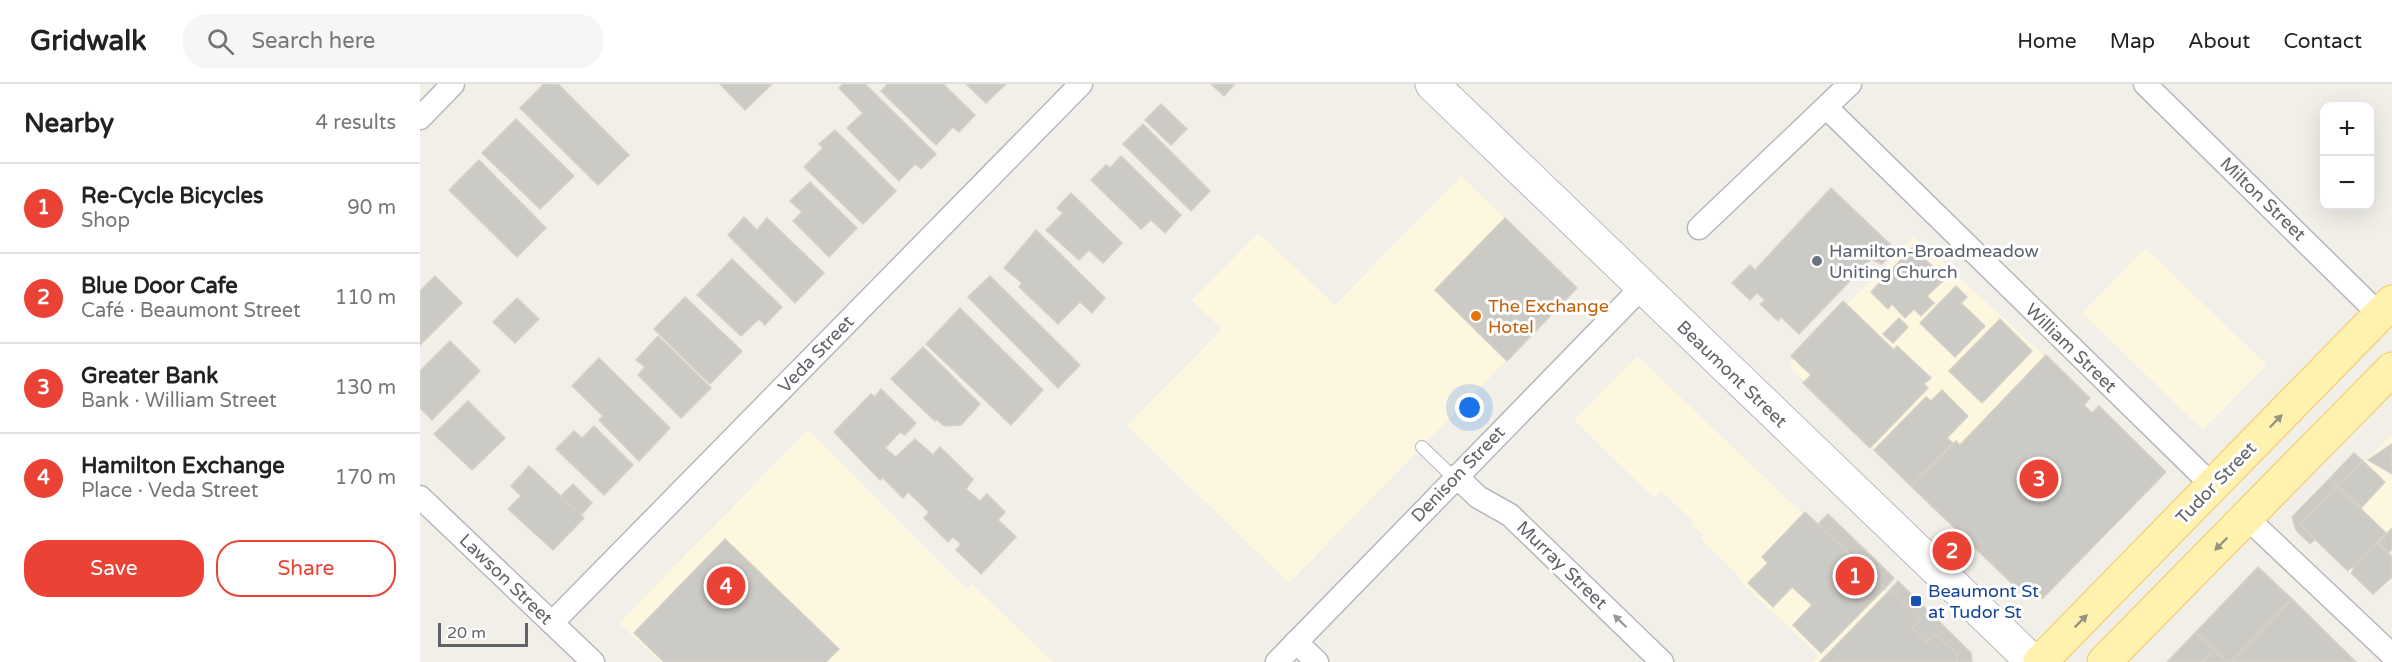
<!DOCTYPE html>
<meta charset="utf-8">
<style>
body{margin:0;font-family:"Varela Round",sans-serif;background:#f6f6f6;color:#222}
.controls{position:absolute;right:18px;top:18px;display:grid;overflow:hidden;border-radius:12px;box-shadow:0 6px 24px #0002}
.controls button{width:54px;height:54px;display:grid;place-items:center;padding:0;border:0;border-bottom:2px solid #e0e0e0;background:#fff;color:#222;font:30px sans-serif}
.scale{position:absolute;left:18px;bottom:15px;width:90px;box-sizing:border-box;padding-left:6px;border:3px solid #5f6368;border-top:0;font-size:16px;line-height:21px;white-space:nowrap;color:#5f6368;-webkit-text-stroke:4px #fff;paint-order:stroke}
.you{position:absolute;left:1050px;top:324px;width:21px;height:21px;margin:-15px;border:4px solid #fff;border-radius:50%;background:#1a73e8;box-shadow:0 0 0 9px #1a73e833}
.badge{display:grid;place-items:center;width:39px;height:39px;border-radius:50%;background:#ea4335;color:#fff;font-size:20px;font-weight:700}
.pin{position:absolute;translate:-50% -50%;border:3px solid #fff;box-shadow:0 2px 6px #0006}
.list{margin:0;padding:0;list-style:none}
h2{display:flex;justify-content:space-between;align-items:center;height:78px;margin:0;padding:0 24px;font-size:26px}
h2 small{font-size:20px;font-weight:400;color:#767676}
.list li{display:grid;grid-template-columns:39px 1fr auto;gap:18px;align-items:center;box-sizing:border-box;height:90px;padding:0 24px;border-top:2px solid #e0e0e0}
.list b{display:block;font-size:22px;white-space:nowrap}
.list p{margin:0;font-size:20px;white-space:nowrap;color:#767676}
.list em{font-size:20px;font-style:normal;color:#767676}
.actions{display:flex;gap:12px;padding:18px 24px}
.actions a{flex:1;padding:14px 0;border:2px solid #ea4335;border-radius:24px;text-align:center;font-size:21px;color:#ea4335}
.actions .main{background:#ea4335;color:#fff}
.icon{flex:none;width:33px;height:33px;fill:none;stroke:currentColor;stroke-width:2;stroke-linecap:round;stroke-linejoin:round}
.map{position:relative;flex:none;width:1972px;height:578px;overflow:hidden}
header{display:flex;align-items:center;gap:36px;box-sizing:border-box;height:84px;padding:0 30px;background:#fff;border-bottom:2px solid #e0e0e0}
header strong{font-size:28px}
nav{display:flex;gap:33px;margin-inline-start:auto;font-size:21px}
.search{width:420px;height:54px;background:#f6f6f6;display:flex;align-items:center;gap:15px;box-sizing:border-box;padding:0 21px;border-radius:24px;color:#767676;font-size:22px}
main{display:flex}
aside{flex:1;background:#fff}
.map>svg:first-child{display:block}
.commercial{fill:#fef7e0}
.building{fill:#cccac5;stroke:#d6d1c6;stroke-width:1.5}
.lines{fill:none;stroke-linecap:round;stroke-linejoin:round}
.lane-casing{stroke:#b5b8bc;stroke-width:14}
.street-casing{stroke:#b5b8bc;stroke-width:25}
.secondary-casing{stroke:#b6babf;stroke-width:35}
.primary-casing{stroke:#f2c960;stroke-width:35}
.lane{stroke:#fff;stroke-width:12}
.street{stroke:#fff;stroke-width:22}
.secondary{stroke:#fff;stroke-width:33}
.primary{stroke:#fff2af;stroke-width:33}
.oneway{fill:#979581}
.oneway2{fill:#979a9d}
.worship-dot{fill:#6b7280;stroke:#fff;stroke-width:2}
.food-dot{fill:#e8710a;stroke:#fff;stroke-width:2}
.transit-dot{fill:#1a4fb4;stroke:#fff;stroke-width:2}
.labels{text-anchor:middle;stroke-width:6;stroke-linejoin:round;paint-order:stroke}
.street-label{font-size:18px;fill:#5f6368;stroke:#fff}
.worship-label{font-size:18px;fill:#5b616d;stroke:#fff;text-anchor:start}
.food-label{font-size:18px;fill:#c56008;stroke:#fff;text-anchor:start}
.transit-label{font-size:18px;fill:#164399;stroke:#fff;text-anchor:start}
</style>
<header>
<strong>Gridwalk</strong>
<div class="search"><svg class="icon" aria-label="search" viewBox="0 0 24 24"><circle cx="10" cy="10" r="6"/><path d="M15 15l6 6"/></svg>Search here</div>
<nav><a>Home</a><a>Map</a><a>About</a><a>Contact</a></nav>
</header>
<main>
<aside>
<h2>Nearby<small>4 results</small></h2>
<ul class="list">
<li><span class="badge">1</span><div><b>Re-Cycle Bicycles</b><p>Shop</p></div><em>90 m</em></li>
<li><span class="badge">2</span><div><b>Blue Door Cafe</b><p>Café · Beaumont Street</p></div><em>110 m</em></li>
<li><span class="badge">3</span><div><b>Greater Bank</b><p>Bank · William Street</p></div><em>130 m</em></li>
<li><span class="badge">4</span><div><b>Hamilton Exchange</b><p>Place · Veda Street</p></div><em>170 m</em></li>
</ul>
<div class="actions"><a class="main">Save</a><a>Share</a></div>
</aside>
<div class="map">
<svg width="1972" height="578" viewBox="0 0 1972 578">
<rect width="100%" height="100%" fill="#f1efe8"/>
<!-- commercial -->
<g class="commercial">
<path d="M1041 92 1157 204 869 499 707 342 802 245 772 216 838 149 915 221Z"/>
<path d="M1494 152 1670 314 1664 321 1672 329 1746 388 1623 514H1607L1368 281Z"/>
<path d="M1725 164 1847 281 1783 346 1662 229Z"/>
<path d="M1217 272 1539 578H1392L1398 571 1319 496 1317 490 1280 455 1283 451 1271 440 1273 437 1241 407 1234 414 1154 336Z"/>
<path d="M388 346 547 506 552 500 633 578H241L199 539Z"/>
<path d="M1972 350V445L1930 489 1881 442Z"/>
</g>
<!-- building -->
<g class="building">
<path d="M124 0H138L209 71 178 101 100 24Z"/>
<path d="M300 0H352L325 26Z"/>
<path d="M423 0H445L516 70 501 85 495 80 479 97 427 44 443 29 419 4Z"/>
<path d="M468 0H523L555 31 539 48 533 43 516 61 461 7Z"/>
<path d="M546 0H586L566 19Z"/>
<path d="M791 0H815L804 12Z"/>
<path d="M741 20 767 45 751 61 725 36Z"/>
<path d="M96 35 154 92 120 125 62 69Z"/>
<path d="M723 40 790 107 771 127 703 60Z"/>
<path d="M415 46 476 107 443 140 384 83 403 64 399 60Z"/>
<path d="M701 72 761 131 745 149 731 136 721 145 671 96 686 81 690 84Z"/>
<path d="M59 76 126 144 97 173 29 106Z"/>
<path d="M390 98 437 144 409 173 373 137 382 128 370 117Z"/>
<path d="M1411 104 1471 161 1468 165 1472 169 1462 180 1451 175 1379 250 1361 233 1358 237 1340 220 1345 216 1337 209 1330 216 1312 199 1330 181 1335 186Z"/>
<path d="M651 109 702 159 683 179 669 166 659 176 626 146 643 129 637 124Z"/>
<path d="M324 133 337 146 347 134 404 189 375 219 308 151Z"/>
<path d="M1085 134 1157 204 1087 277 1015 206Z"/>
<path d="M616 146 685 214 672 229 660 218 638 240 599 203 602 199 584 184Z"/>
<path d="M1492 164 1526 194 1507 212 1514 219 1501 232 1494 225 1485 234 1472 220 1468 225 1451 208Z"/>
<path d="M312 175 362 223 345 241 339 235 321 252 277 211Z"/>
<path d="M15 192 42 219 0 261V207Z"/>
<path d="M570 192 660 281 638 304 548 213Z"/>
<path d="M1536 202 1547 213 1541 219 1565 242 1535 273 1500 239Z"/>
<path d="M265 213 322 267 290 300 234 245Z"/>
<path d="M97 214 119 235 95 259 73 238Z"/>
<path d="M1423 217 1474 266 1477 262 1511 294 1504 300 1508 304 1450 364 1383 299 1391 291 1371 272Z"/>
<path d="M540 224 623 306 591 341 506 260Z"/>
<path d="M1479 234 1488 243 1473 259 1463 250Z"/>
<path d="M1580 235 1612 267 1562 319 1529 287Z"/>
<path d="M238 252 291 304 261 334 218 291 225 283 216 276Z"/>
<path d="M30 257 60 287 12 336 0 324V287Z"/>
<path d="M503 263 560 320 541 341 524 342 516 335 515 337 471 295Z"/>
<path d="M1626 271 1670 314 1664 321 1672 329 1679 322 1746 388 1623 514H1607L1491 402 1536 357 1540 361Z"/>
<path d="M179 274 250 344 219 377 179 336 183 332 152 302Z"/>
<path d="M461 305 496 339 485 351 480 348 465 364 476 373 495 355 513 371 520 363 553 395 546 405 560 417 567 410 585 428 578 436 596 453 561 490 536 466 541 460 533 453 528 458 504 434 509 428 488 408 483 414 463 394 460 396 414 348 451 310 455 313Z"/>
<path d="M1522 306 1548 332 1527 354 1533 359 1491 402 1454 366 1506 313 1511 317Z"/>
<path d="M48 317 85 354 52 386 14 350Z"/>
<path d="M174 342 213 381 184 411 136 365 154 347 162 354Z"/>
<path d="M1972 360V390L1948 376Z"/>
<path d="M1934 369 1943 377 1918 402 1910 394Z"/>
<path d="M1943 377 1965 398 1941 424 1917 402Z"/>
<path d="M109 382 164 434 133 466 88 425 101 412 91 402Z"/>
<path d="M1910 394 1918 402 1880 441 1895 455 1890 460 1876 446 1872 433Z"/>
<path d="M153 400 172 419 161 431 141 412Z"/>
<path d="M1917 402 1966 449 1928 487 1880 441Z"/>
<path d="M1385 428 1465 504 1401 569 1373 541 1392 521 1372 503 1353 523 1328 499 1348 479 1342 473Z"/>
<path d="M1408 430 1474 494 1465 504 1398 440Z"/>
<path d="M1972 444V465L1968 469 1958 459Z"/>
<path d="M305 455 419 565 406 578H244L214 549Z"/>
<path d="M1957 458 1972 473V493L1953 510 1931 489 1934 485 1932 483Z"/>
<path d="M1838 483 1872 515 1811 578H1807L1776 548Z"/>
<path d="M1478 497 1551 569 1552 578H1537V570L1515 550 1507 558 1492 544 1500 535 1470 506Z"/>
<path d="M1470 506 1500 535 1492 544 1507 558 1515 550 1537 570V578H1400Z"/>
<path d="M1872 515 1936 578H1811Z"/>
<path d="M1776 548 1794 566 1782 578H1747Z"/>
<path d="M1794 566 1807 578H1782Z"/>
</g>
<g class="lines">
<!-- lane casing -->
<g class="lane-casing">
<path id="lane" d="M1002 363 1034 394"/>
</g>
<!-- street casing -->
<g class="street-casing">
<g id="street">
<path d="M1725 0 1960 231"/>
<path d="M1407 24 1793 402"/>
<path d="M0 34 33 0"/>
<path d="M1279 144 1430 0"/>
<path d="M1036 392 1058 413 1090 431 1242 578"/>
<path d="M0 413 173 578"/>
<path d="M1827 434 1972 571"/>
<path d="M132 539 661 0"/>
<path d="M876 558 897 578"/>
<path d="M857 578 1222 203"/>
</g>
</g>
<!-- secondary casing -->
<g class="secondary-casing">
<path id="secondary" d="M1012 0 1613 578"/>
</g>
<!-- primary casing -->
<g class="primary-casing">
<g id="primary">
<path d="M1620 578 1972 218"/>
<path d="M1684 578 1972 285"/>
</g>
</g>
<!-- lane -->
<use href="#lane" class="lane"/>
<!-- street -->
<use href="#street" class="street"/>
<!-- secondary -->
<use href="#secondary" class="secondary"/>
<!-- primary -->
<use href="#primary" class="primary"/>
</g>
<!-- one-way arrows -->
<defs><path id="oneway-solid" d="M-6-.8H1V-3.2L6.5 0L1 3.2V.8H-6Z" transform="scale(1.5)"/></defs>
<g class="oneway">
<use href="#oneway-solid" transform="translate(1856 337) rotate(-46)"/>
<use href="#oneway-solid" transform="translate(1801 460) rotate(135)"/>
<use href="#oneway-solid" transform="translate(1661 537) rotate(-45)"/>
</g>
<use class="oneway2" href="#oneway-solid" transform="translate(1200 537) rotate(-136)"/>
<!-- markers -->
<circle class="worship-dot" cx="1397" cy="177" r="6"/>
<circle class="food-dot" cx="1056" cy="232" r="6"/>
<rect class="transit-dot" x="1490" y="511" width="12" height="12" rx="3"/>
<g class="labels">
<!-- street labels -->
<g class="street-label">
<text transform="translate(1843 115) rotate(44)" y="6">Milton Street</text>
<text transform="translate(1651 264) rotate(44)" y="6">William Street</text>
<text transform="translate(396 270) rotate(-46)" y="6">Veda Street</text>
<text transform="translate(1312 290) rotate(44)" y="6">Beaumont Street</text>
<text transform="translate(1038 390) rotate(-46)" y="6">Denison Street</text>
<text transform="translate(1796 399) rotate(-46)" y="6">Tudor Street</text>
<text transform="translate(1142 481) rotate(44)" y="6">Murray Street</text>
<text transform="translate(86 495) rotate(44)" y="6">Lawson Street</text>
</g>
<!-- worship labels -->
<g class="worship-label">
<text x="1409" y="173">Hamilton-Broadmeadow<tspan x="1409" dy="21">Uniting Church</tspan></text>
</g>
<!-- food labels -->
<g class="food-label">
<text x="1068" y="228">The Exchange<tspan x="1068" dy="21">Hotel</tspan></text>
</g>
<!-- transit labels -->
<g class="transit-label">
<text x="1508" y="513">Beaumont St<tspan x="1508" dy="21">at Tudor St</tspan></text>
</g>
</g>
</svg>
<div class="controls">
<button>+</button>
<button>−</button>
</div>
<div class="scale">20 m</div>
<div class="you"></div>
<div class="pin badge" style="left:1435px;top:492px">1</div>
<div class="pin badge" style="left:1532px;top:467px">2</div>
<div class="pin badge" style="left:1619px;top:395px">3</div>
<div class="pin badge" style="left:306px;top:502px">4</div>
</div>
</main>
